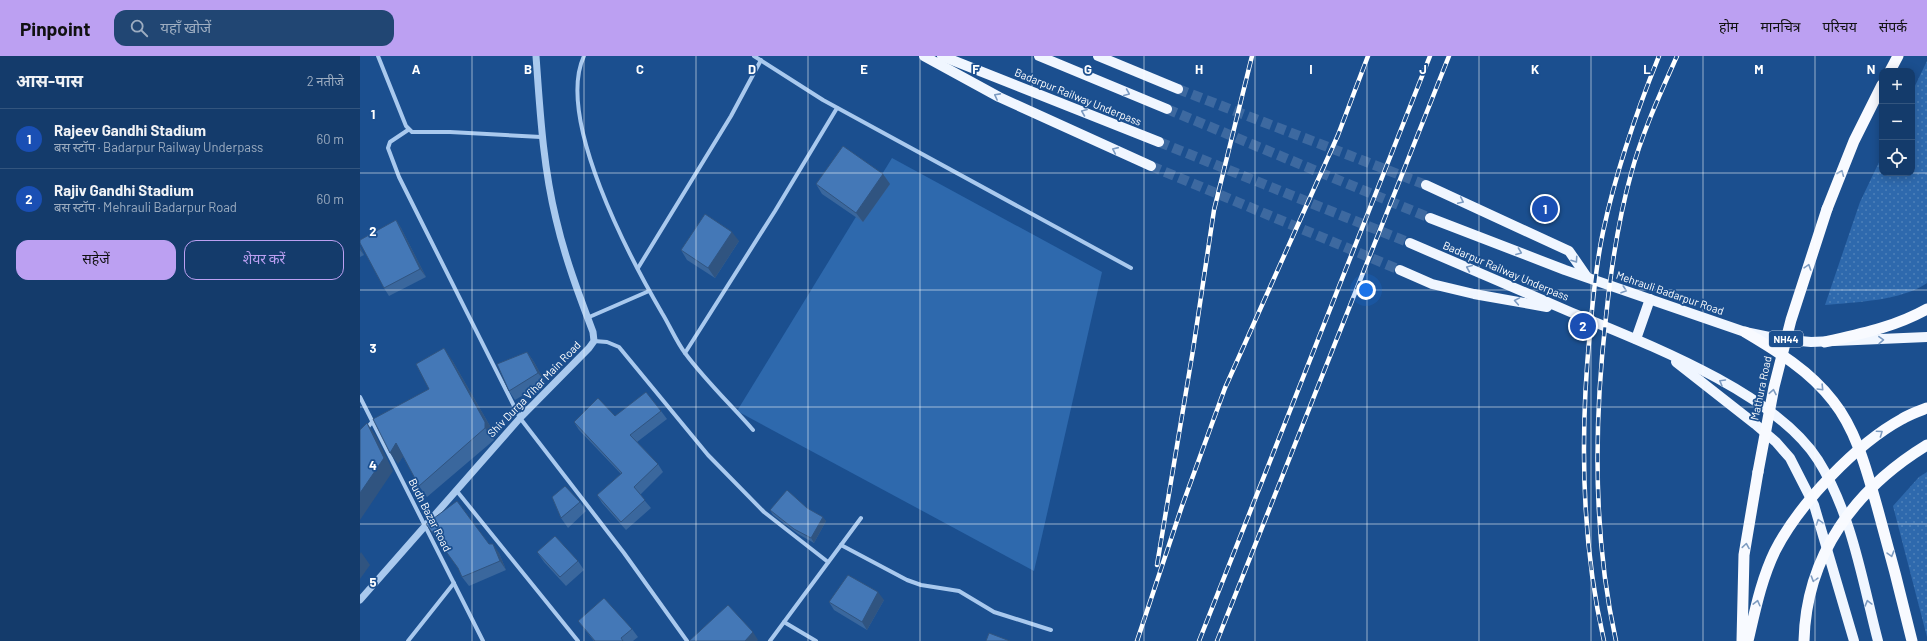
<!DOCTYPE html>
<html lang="hi">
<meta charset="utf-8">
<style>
body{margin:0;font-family:Barlow,"Noto Sans Devanagari",sans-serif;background:#214673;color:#f1f3f6}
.controls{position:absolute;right:12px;top:12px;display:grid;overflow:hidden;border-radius:8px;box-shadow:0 2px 10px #0003}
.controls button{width:36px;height:36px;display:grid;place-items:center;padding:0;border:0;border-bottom:1px solid #33557e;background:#143b6b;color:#f1f3f6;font:20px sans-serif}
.you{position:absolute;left:1006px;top:234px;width:14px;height:14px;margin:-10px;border:3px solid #fff;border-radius:50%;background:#1a73e8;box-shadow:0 0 0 6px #1a73e833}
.badge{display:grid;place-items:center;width:26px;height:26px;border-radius:50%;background:#bca0f2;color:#fff;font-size:13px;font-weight:700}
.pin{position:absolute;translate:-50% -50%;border:2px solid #fff;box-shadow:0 1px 4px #0006}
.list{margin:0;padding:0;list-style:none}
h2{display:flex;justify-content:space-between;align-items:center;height:52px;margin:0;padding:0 16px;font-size:17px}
h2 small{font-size:13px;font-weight:400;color:#9dadc1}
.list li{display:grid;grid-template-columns:26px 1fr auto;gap:12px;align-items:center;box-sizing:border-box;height:60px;padding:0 16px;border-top:1px solid #33557e}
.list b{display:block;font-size:15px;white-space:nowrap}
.list p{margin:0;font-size:13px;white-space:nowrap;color:#9dadc1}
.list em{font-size:13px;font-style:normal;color:#9dadc1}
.actions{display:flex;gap:8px;padding:12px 16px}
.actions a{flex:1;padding:9px 0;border:1px solid #bca0f2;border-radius:12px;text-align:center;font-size:14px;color:#bca0f2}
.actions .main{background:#bca0f2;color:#111}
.icon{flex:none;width:22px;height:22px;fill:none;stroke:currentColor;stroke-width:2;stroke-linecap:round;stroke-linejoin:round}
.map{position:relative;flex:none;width:1567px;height:585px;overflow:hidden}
header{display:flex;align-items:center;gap:24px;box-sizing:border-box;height:56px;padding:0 20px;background:#bca0f2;color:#111}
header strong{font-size:19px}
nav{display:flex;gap:22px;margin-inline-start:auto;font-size:14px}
.search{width:280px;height:36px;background:#214673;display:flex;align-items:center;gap:10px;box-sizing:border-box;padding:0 14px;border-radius:12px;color:#9dadc1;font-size:15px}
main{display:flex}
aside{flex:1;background:#143b6b}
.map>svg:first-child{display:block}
.grass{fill:url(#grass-dots)}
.pitch{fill:#2e69ad}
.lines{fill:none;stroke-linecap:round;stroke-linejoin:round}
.primary-tunnel{stroke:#3d69a0;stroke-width:10;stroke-dasharray:10 5;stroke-linecap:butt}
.minor{stroke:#a9c9ee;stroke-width:4}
.tertiary{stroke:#a9c9ee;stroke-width:7}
.primary{stroke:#f0f6ff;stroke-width:10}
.trunk{stroke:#f8faff;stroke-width:11}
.rail-casing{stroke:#fff;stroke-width:4.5}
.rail{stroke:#1b4f8f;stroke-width:3;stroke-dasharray:9;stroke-linecap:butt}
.trunk-bridge{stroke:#f8faff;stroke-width:11}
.wall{fill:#3a679d}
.shaded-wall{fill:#305480}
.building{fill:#4478b7;stroke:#305480}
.oneway{stroke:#7b9ac1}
.oneway2{stroke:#7e9cc1}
.grid{fill:none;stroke:#fff;stroke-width:1;stroke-opacity:0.55}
.labels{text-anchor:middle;stroke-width:3.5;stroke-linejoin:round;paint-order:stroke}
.shield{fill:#1b4f8f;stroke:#bbcadd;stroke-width:1}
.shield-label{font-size:10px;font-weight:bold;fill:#fff}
.street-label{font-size:11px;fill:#fff;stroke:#1b4f8f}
.grid-label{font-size:13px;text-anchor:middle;font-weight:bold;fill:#fff;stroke:#1b4f8f;stroke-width:3.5;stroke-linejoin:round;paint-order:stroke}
</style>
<header>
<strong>Pinpoint</strong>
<div class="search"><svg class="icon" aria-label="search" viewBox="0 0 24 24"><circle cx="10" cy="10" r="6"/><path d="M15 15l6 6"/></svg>यहाँ खोजें</div>
<nav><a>होम</a><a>मानचित्र</a><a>परिचय</a><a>संपर्क</a></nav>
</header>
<main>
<aside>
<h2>आस-पास<small>2 नतीजे</small></h2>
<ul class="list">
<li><span class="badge" style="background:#1a4fb4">1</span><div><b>Rajeev Gandhi Stadium</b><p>बस स्टॉप · Badarpur Railway Underpass</p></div><em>60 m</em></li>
<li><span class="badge" style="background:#1a4fb4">2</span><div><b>Rajiv Gandhi Stadium</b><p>बस स्टॉप · Mehrauli Badarpur Road</p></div><em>60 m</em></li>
</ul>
<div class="actions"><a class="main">सहेजें</a><a>शेयर करें</a></div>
</aside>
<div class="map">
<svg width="1567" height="585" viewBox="0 0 1567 585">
<defs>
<pattern id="grass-dots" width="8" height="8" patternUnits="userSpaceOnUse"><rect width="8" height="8" fill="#2e69ad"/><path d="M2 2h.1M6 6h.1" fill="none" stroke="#4d80b9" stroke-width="1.8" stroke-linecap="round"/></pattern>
</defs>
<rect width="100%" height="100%" fill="#1b4f8f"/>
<!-- grass -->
<g class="grass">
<path d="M1567 5V227C1541 245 1496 246 1465 249L1500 146 1522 100V117H1552V36Z"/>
<path d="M1567 416V581L1533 450 1559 421Z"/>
</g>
<!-- pitch -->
<path class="pitch" d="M532 102 742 216 674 515 377 355Z"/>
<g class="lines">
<!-- primary-tunnel -->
<g class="primary-tunnel">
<path d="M818 33 1066 129"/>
<path d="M807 53 1070 162"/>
<path d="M799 86 1050 187"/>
<path d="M791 110 1040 214"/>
</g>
<!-- minor -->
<g class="minor">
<path d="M18 0 46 70 52 76H90L181 81"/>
<path d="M224 0C195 62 270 202 302 257 310 270 316 285 325 297 344 323 372 350 393 374"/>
<path d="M394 0 463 44 771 212"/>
<path d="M48 74 30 86 28 92 39 121 63 169 160 362 264 497 327 585"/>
<path d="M278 212 371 60 401 4"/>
<path d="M227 262 289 235"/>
<path d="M234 285 247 286 259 291 348 399 404 456 468 506"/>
<path d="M325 297 415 155 477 52"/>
<path d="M0 341 123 585"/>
<path d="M0 381 12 366"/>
<path d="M96 434 218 585"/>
<path d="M481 489 547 524 561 529 599 535 634 556 691 574"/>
<path d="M424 566 456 585"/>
<path d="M48 585 94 527"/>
<path d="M410 585 501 462"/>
</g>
<!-- tertiary -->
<path class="tertiary" d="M0 544 160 362 229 292 234 285 233 276C219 239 205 202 196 163 183 110 180 55 176 0"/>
<!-- primary -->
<g class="primary">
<path d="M564 0 639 41 791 110"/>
<path d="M582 0 799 86"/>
<path d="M679 0 807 53"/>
<path d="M738 0 818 33"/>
<path d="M1066 129 1209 195 1227 221"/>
<path d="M1070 162 1205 214 1385 276 1419 283 1451 286 1567 281"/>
<path d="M1050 187C1103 210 1155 232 1208 255 1282 286 1414 335 1458 404 1492 458 1502 524 1518 585"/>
<path d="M1040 214 1072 228 1114 238 1187 251"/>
<path d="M1276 283 1290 243"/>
<path d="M1316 306 1395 368 1416 386 1430 402 1454 449 1494 585"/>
</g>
<!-- trunk -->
<g class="trunk">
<path d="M1530 15 1538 0"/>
<path d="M1467 153 1494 85 1522 29"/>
<path d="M1385 276C1417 295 1450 315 1473 345 1496 374 1506 412 1516 447 1529 493 1541 539 1552 585"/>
<path d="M1465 286C1500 278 1535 271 1567 253"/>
<path d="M1382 585 1384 499 1398 416"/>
</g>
<!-- rail casing -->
<g class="rail-casing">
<g id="rail">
<path d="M797 509 833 294 854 154 892 0"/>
<path d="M777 585 822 450 865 332 978 79 1008 0"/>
<path d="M839 585 1070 0"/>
<path d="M857 585 1089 0"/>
<path d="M1244 585C1221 484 1220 377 1230 275 1233 242 1236 208 1243 176 1256 115 1276 57 1299 0"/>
<path d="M1256 585C1233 481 1234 366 1246 261 1251 212 1258 165 1271 118 1282 77 1300 38 1317 0"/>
</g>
</g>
<!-- rail -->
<use href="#rail" class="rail"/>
<!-- trunk-bridge -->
<g class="trunk-bridge">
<path d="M1398 416 1414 331 1431 264 1467 153"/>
<path d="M1388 585C1395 555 1401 524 1415 495 1439 448 1496 388 1542 363 1550 358 1559 355 1567 352"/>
<path d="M1444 585C1446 499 1495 433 1567 389"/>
</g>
</g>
<!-- wall -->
<g class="wall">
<path d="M523 118 530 128 503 166 462 138 456 128Z"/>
<path d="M36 164 41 172 66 221 29 240 24 232Z"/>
<path d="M379 185 355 222 327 204 321 194Z"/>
<path d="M0 191 4 199 0 201Z"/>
<path d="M167 296 174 306 185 326 155 344 149 335Z"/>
<path d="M92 304 134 377V384L67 441 59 430 43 400 38 408 69 333Z"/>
<path d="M301 355 307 363 277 386 298 408 303 416 280 439 291 452 266 474 242 447 237 439 261 418 219 374 214 366 255 360Z"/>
<path d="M220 446 226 455 208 472 201 462Z"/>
<path d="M447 452 466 465 454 487 438 478 413 459 410 454Z"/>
<path d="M129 488 139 497 146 514 109 530 102 521 99 513Z"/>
<path d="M177 496 218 505 224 514 206 530 184 506Z"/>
<path d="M524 544 507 574 474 554 469 546Z"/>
<path d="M218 565 272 573 278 581 273 585H234Z"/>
</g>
<!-- shaded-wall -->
<g class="shaded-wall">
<path d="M523 118 530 128 503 166 496 157Z"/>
<path d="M36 164 41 172 66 221 60 213Z"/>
<path d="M372 176 379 185 355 222 348 212Z"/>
<path d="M0 191 4 199 0 194Z"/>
<path d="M84 292 92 304 134 377V384L125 372Z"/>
<path d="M167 296 174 306 185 326 178 317Z"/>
<path d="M7 367 16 380 33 415 0 464V437Z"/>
<path d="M36 387 44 399 38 408 30 397Z"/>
<path d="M463 461 466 465 454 487 451 482Z"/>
<path d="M133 488 139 497 146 514 140 505Z"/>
<path d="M1 496 10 509 0 523V498Z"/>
<path d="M518 536 524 544 507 574 502 566Z"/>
<path d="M393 576 398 584 397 585H385Z"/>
</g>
<!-- building -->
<g class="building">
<path d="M483 90 523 118 496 157 456 128Z"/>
<path d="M345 158 372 176 348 212 321 194Z"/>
<path d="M36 164 60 213 24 232 0 187V184Z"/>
<path d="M84 292 125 366V372L59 430 36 387 30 397 13 363 69 333 56 308Z"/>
<path d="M167 296 178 317 149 335 137 308Z"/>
<path d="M286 336 301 355 270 379 298 408 274 431 285 444 261 466 237 439 262 417 214 366 238 342 255 360Z"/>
<path d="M7 367 24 402 0 437V374Z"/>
<path d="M205 430 220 446 201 462 192 441Z"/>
<path d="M427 434 447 452 463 461 451 482 434 473 410 454Z"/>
<path d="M97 445 129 488H133L140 505 102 521 98 512 66 468Z"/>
<path d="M195 480 218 505 200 521 177 496Z"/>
<path d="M488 519 518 536 502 566 469 546Z"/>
<path d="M244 542 272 573 261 582 263 585H235L218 565Z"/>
<path d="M368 549 393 576 385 585H329Z"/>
<path d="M629 577 650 585H626Z"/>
</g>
<!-- one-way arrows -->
<defs><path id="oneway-chevron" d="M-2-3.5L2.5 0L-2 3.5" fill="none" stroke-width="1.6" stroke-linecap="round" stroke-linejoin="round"/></defs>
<g class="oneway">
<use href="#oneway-chevron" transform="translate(767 37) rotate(23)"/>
<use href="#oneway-chevron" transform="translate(637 40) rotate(-152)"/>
<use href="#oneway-chevron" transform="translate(724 56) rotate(-158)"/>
<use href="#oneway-chevron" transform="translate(755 94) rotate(-156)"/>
<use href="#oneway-chevron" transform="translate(1101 145) rotate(25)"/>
<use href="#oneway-chevron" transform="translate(1159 196) rotate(21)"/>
<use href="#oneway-chevron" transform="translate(1215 204) rotate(56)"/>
<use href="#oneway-chevron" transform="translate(1109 212) rotate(-157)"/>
<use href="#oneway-chevron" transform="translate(1264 234) rotate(19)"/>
<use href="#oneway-chevron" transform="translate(1157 245) rotate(-170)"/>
<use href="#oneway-chevron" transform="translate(1521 284) rotate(-2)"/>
<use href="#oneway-chevron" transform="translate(1362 326) rotate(-150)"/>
<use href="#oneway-chevron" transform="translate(1459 466) rotate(-108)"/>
<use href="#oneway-chevron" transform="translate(1508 547) rotate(-105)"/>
</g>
<g class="oneway2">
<use href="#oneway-chevron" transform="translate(1481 117) rotate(-68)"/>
<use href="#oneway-chevron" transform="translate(1448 211) rotate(-72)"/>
<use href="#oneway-chevron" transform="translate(1461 332) rotate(46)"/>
<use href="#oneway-chevron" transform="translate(1413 336) rotate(-79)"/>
<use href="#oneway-chevron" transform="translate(1520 377) rotate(-35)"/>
<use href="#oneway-chevron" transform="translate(1386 490) rotate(-81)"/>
<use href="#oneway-chevron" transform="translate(1531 498) rotate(74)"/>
<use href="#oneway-chevron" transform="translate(1454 523) rotate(107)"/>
<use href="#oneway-chevron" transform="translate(1397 547) rotate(-76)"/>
</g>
<!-- grid -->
<path class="grid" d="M112 0V585M224 0V585M336 0V585M448 0V585M560 0V585M672 0V585M784 0V585M895 0V585M1007 0V585M1119 0V585M1231 0V585M1343 0V585M1455 0V585M0 117H1522M1522 117H1552M1552 117H1567M0 234H1567M0 351H1567M0 468H1567"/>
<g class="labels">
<!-- shield labels -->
<rect class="shield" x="1409" y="275" width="34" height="16" rx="3"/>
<g class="shield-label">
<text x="1426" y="287">NH44</text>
</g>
<!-- street labels -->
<g class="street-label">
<text transform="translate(718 41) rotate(22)" y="4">Badarpur Railway Underpass</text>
<text transform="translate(1146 215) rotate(23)" y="4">Badarpur Railway Underpass</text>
<text transform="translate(1310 237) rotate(19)" y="4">Mehrauli Badarpur Road</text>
<text transform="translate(1401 332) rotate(-78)" y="4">Mathura Road</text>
<text transform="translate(174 333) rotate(-46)" y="4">Shiv Durga Vihar Main Road</text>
<text transform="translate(70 459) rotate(63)" y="4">Budh Bazar Road</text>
</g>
</g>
<g class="grid-label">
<text x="56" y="18">A</text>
<text x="168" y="18">B</text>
<text x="280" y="18">C</text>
<text x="392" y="18">D</text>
<text x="504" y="18">E</text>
<text x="616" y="18">F</text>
<text x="728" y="18">G</text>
<text x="839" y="18">H</text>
<text x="951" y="18">I</text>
<text x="1063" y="18">J</text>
<text x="1175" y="18">K</text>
<text x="1287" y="18">L</text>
<text x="1399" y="18">M</text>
<text x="1511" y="18">N</text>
<text x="13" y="63">1</text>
<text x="13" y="180">2</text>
<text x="13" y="297">3</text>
<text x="13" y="414">4</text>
<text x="13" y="531">5</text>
</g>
</svg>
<div class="controls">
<button>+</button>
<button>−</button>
<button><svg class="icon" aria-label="locate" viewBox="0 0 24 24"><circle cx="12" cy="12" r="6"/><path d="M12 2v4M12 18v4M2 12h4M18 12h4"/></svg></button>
</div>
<div class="you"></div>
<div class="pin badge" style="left:1185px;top:153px;background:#1a4fb4">1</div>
<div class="pin badge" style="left:1223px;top:270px;background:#1a4fb4">2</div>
</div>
</main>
